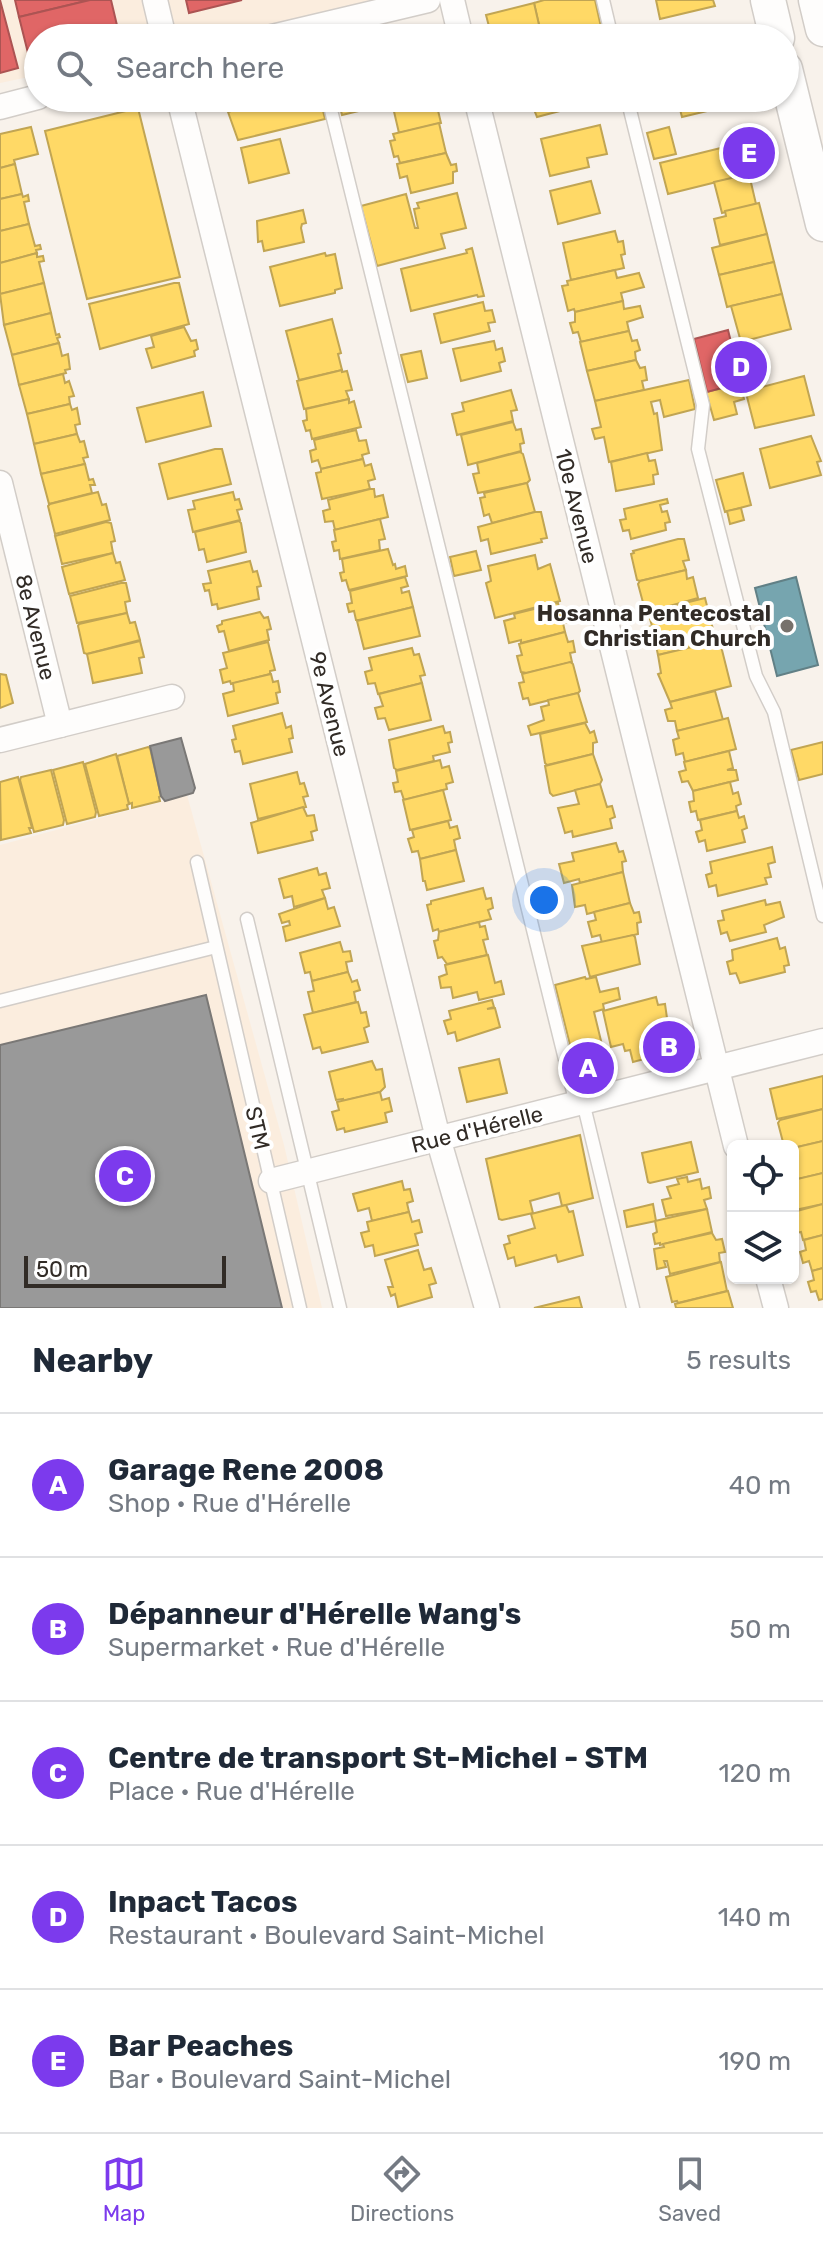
<!DOCTYPE html>
<meta charset="utf-8">
<style>
body{margin:0;font-family:Rubik,sans-serif;background:#f6f6f7;color:#1f2937}
.controls{position:absolute;right:24px;bottom:24px;display:grid;overflow:hidden;border-radius:12px;box-shadow:0 2px 6px #0004}
.controls button{width:72px;height:72px;display:grid;place-items:center;padding:0;border:0;border-bottom:2px solid #e0e1e3;background:#fff;color:#1f2937;font:40px sans-serif}
.scale{position:absolute;left:24px;bottom:20px;width:202px;box-sizing:border-box;padding-left:8px;border:4px solid #312b26;border-top:0;font-size:22px;line-height:28px;white-space:nowrap;color:#312b26;-webkit-text-stroke:6px #fff;paint-order:stroke}
.you{position:absolute;left:544px;top:900px;width:28px;height:28px;margin:-20px;border:6px solid #fff;border-radius:50%;background:#1a73e8;box-shadow:0 0 0 12px #1a73e833}
.badge{display:grid;place-items:center;width:52px;height:52px;border-radius:50%;background:#7c3aed;color:#fff;font-size:26px;font-weight:700}
.pin{position:absolute;translate:-50% -50%;border:4px solid #fff;box-shadow:0 2px 8px #0006}
.list{margin:0;padding:0;list-style:none}
h2{display:flex;justify-content:space-between;align-items:center;height:104px;margin:0;padding:0 32px;font-size:34px}
h2 small{font-size:26px;font-weight:400;color:#747a83}
.list li{display:grid;grid-template-columns:52px 1fr auto;gap:24px;align-items:center;box-sizing:border-box;height:144px;padding:0 32px;border-top:2px solid #e0e1e3}
.list b{display:block;font-size:30px;white-space:nowrap}
.list p{margin:0;font-size:26px;white-space:nowrap;color:#747a83}
.list em{font-size:26px;font-style:normal;color:#747a83}
.icon{flex:none;width:44px;height:44px;fill:none;stroke:currentColor;stroke-width:2;stroke-linecap:round;stroke-linejoin:round}
.map{position:relative;flex:none;width:823px;height:1308px;overflow:hidden}
.search{position:absolute;background:#fff;box-shadow:0 2px 6px #0004;left:24px;right:24px;top:24px;height:88px;display:flex;align-items:center;gap:20px;box-sizing:border-box;padding:0 28px;border-radius:44px;color:#747a83;font-size:30px}
.sheet{height:824px;background:#fff}
nav{display:flex;justify-content:space-around;align-items:center;box-sizing:border-box;height:112px;border-top:2px solid #e0e1e3;background:#fff;font-size:22px;color:#747a83}
nav a{display:grid;justify-items:center;gap:4px}
nav .on{color:#7c3aed}
.map>svg:first-child{display:block}
.built{fill:#fbedde}
.homes{fill:#ffd966;stroke:#c1a553;stroke-width:2}
.shops{fill:#e06666;stroke:#ac5453;stroke-width:2}
.public{fill:#76a5af;stroke:#618086;stroke-width:2}
.industry{fill:#999;stroke:#7a7876;stroke-width:2}
.lines{fill:none;stroke-linecap:round;stroke-linejoin:round}
.service-casing{stroke:#d2cdc8;stroke-width:15}
.minor-casing{stroke:#d2cdc8;stroke-width:27}
.secondary-casing{stroke:#d2cdc8;stroke-width:37}
.service{stroke:#fefdfc;stroke-width:12}
.minor{stroke:#fefdfc;stroke-width:24}
.secondary{stroke:#fefdfc;stroke-width:34}
.poi-dot{fill:#77716b;stroke:#fff;stroke-width:3}
.labels{text-anchor:middle;stroke-width:8;stroke-linejoin:round;paint-order:stroke}
.street-label{font-size:22px;fill:#312b26;stroke:#fff}
.poi-label{font-size:22px;font-weight:bold;fill:#312b26;stroke:#fff;text-anchor:end}
</style>
<div class="map">
<svg width="823" height="1308" viewBox="0 0 823 1308">
<rect width="100%" height="100%" fill="#f8f2eb"/>
<!-- built -->
<g class="built">
<path d="M0 0H395L214 38H38V75L0 83Z"/>
<path d="M187 795 284 1145 322 1308H0V845Z"/>
</g>
<!-- homes -->
<g class="homes">
<path d="M544 0H595L601 27 589 30V33L571 38H542L534 3Z"/>
<path d="M656 0H713L715 6 660 19Z"/>
<path d="M534 3 542 38H492L486 15Z"/>
<path d="M228 98H320L325 119 238 140 228 112 231 111Z"/>
<path d="M343 98H391L392 103 342 115 338 99Z"/>
<path d="M412 98H435L441 123 399 133 392 103Z"/>
<path d="M523 98H588L590 103 537 117 533 107 525 108Z"/>
<path d="M677 98H726L728 106 682 117Z"/>
<path d="M138 108 180 277 87 299 45 131Z"/>
<path d="M439 123 446 153 400 163 398 156 394 157 390 141 395 140 393 134Z"/>
<path d="M600 125 607 154 587 158 589 167 550 176 541 139Z"/>
<path d="M31 127 38 154 14 160 15 164 0 168V134Z"/>
<path d="M669 127 676 154 654 159 647 133Z"/>
<path d="M280 139 289 173 249 183 241 148Z"/>
<path d="M741 143 749 174 668 194 660 163Z"/>
<path d="M446 153 451 165 456 164 457 171 453 172V183L411 193 407 176 400 178 397 164Z"/>
<path d="M15 164 22 194 0 199V168Z"/>
<path d="M749 174 756 204 722 213 714 182Z"/>
<path d="M591 181 600 213 558 224 550 191Z"/>
<path d="M457 193 466 228 441 234 445 248 377 266 361 206 406 194 415 228H418L414 209 419 208 417 203Z"/>
<path d="M22 194 23 197 28 195 29 201 24 202 29 224 0 231V199Z"/>
<path d="M759 203 767 234 720 245 714 219 726 216 725 211Z"/>
<path d="M303 210 306 223 302 224 301 228 304 242 264 251 262 241 258 242 257 221Z"/>
<path d="M29 224 35 246 40 245 41 249 36 250 37 253 0 263V231Z"/>
<path d="M615 231 618 242 623 241 625 254 621 255 624 268 571 280 563 243Z"/>
<path d="M767 234 774 262 719 275 712 248Z"/>
<path d="M472 248 484 296 478 297 477 295 411 311 401 269 467 253 466 250Z"/>
<path d="M37 253V257L43 256 44 261 39 262 44 283 0 294V263Z"/>
<path d="M325 253 326 256 335 254 342 288 335 290V293L280 306 270 267Z"/>
<path d="M774 262 782 294 727 307 719 275Z"/>
<path d="M615 270 617 278 639 273 644 287 621 293 623 301 575 312 574 309 568 311 562 286 568 285 567 281Z"/>
<path d="M44 283 51 313 4 325 0 294Z"/>
<path d="M174 283H179L189 324 100 349 89 304Z"/>
<path d="M782 294 791 329 741 342 731 306Z"/>
<path d="M623 301 624 309 640 306 643 317 627 322 629 331 581 342 578 332 573 333 570 323 575 322V312Z"/>
<path d="M483 302 485 311 492 310 495 322 488 323 490 331 441 343 434 314Z"/>
<path d="M51 313 56 335 59 334 60 337 57 338 59 343 12 355 4 325Z"/>
<path d="M332 319 341 353 338 354 342 370 299 380 286 331Z"/>
<path d="M184 327 191 341 196 340 198 349 194 351 195 356 152 368 146 349 154 347 151 336Z"/>
<path d="M629 331 632 341 637 340 640 350 635 352 636 360 587 371 580 342Z"/>
<path d="M494 341 496 350 502 348 505 361 499 363 501 371 461 381 453 349Z"/>
<path d="M59 343 62 356 68 354 70 369 65 370 66 373 19 385 12 355Z"/>
<path d="M421 351 427 378 408 382 401 355Z"/>
<path d="M636 360 640 368 645 367 647 380 642 381 644 390 595 401 587 371Z"/>
<path d="M342 370V372L347 371 352 390 346 391 349 399 304 409 297 381Z"/>
<path d="M63 374 65 383 69 381 74 396 69 397 70 404 27 414 19 385Z"/>
<path d="M804 376 814 415 755 428 746 393 754 391V389Z"/>
<path d="M689 380 695 409 664 417 660 400 651 402 654 414 657 413 662 450 609 462 604 437 595 439 592 429 601 427 595 401Z"/>
<path d="M740 384 744 399 734 402 737 414 714 420 706 392Z"/>
<path d="M511 390 517 410 511 411 513 421 457 435 452 414 464 411 462 403Z"/>
<path d="M203 392 211 426 146 442 137 408Z"/>
<path d="M349 399V403L354 401 361 427 312 439 310 430 306 431 303 421 307 420 306 409Z"/>
<path d="M70 404 72 410 77 408 80 424 75 425 77 434 34 444 27 414Z"/>
<path d="M513 422 516 430 521 429 524 443 520 444 521 451 468 465 461 435Z"/>
<path d="M356 430 359 441 366 440 369 453 362 455 363 459 321 469 318 460 312 462 310 451 316 449 314 440Z"/>
<path d="M77 434 80 442 84 441 88 457 83 458 85 464 41 474 34 444Z"/>
<path d="M811 436 821 461 817 462 821 475 770 488 760 449Z"/>
<path d="M215 449H222L231 484 168 499 159 464Z"/>
<path d="M520 452 523 454 530 480 527 483 478 493 473 474 479 473 477 463Z"/>
<path d="M647 453 649 461 655 460 658 474 653 475 654 484 616 491 611 462Z"/>
<path d="M363 459 365 466 371 464 375 479 368 481 370 489 322 499 316 473 321 472V469Z"/>
<path d="M85 464 89 480 93 479 95 485H90L92 493 49 504 41 474Z"/>
<path d="M743 473 751 505 725 512 716 480Z"/>
<path d="M527 483 535 512 492 523 489 514 484 516 480 498 485 497 484 493Z"/>
<path d="M370 489H374L375 497 383 495 388 517 335 530 333 521 325 522 323 511 330 509 328 500Z"/>
<path d="M98 492 102 505 106 504 110 520 55 534 48 506 50 504Z"/>
<path d="M233 492 235 500 239 499 242 509 237 510 240 520 193 532 188 510 195 509 193 501Z"/>
<path d="M667 499 668 503 660 505 662 512 667 511 670 522 665 523 666 530 631 539 629 530 623 531 620 520 626 519 624 509Z"/>
<path d="M741 508 744 520 730 524 727 511Z"/>
<path d="M535 512H541L547 538 541 539 542 542 491 554 488 539 481 541 478 527Z"/>
<path d="M380 519 385 539 379 540 380 550 340 559 339 550 334 551 332 542 336 541 334 530Z"/>
<path d="M239 521 241 523 246 552 207 562 204 549 199 550 195 532Z"/>
<path d="M106 522 111 523 115 541 111 542 113 553 62 564 55 536Z"/>
<path d="M678 539H684L689 560 683 561 686 570 640 581 637 580 631 554 634 553 633 551Z"/>
<path d="M388 549 393 565 395 564 396 569 405 566 407 576 349 590 346 580 342 581 340 573 344 572 342 559Z"/>
<path d="M476 551 481 570 454 576 450 557Z"/>
<path d="M113 553 116 563 120 562 125 580 69 594 62 567Z"/>
<path d="M535 555 538 569 550 564 560 601 495 618 486 583 491 581 488 566Z"/>
<path d="M250 561 253 572 257 571 261 586 257 587 259 599 218 609 217 604 212 605 209 590 205 591 203 584 211 583 208 571Z"/>
<path d="M686 570 687 579 693 577 698 598 648 612 645 610 638 584 640 581Z"/>
<path d="M405 577 408 586 401 588 402 593 409 591 413 607 359 620H356L354 611 349 612 347 604 352 603 350 591Z"/>
<path d="M121 583H126L130 601 125 602 127 613 77 623 70 596Z"/>
<path d="M705 598 716 641 658 655 655 641 649 643 645 628 652 626 648 612Z"/>
<path d="M558 603 560 612 567 610 569 622 563 623 565 632 521 643V640L509 643 504 621 515 618 514 614Z"/>
<path d="M413 607 420 636 364 649 357 621Z"/>
<path d="M260 612 264 618 268 617 271 629 267 630 269 640 229 651 224 631 219 632 217 626 222 624V621Z"/>
<path d="M127 613 130 623 135 622 140 640 87 654 84 653 78 626 79 624Z"/>
<path d="M565 632 568 642 573 641 575 652 570 653 572 662 527 673 521 672 517 656 522 655 519 644Z"/>
<path d="M140 641 144 657 139 658 142 673 93 683 87 654Z"/>
<path d="M268 642 275 670 270 671V674L231 684 230 681 223 683 220 670 227 668 223 653Z"/>
<path d="M713 642H720L731 686 670 702 658 674 661 673 658 655Z"/>
<path d="M412 648 414 655 419 654 425 675 420 676 422 683 378 694 375 683 368 684 365 672 372 670 369 658Z"/>
<path d="M570 662 573 664 580 691 578 693 530 705 528 698 523 699 519 683 524 682 522 674Z"/>
<path d="M0 674 6 675 13 703 0 708Z"/>
<path d="M271 674 273 682 278 681 280 692 276 693 278 703 228 716 223 694 234 691 233 683Z"/>
<path d="M422 683 431 720 389 730 385 718 378 719 375 708 383 706 379 694Z"/>
<path d="M715 691 723 720 677 731 675 721H668L665 710 672 708 670 702Z"/>
<path d="M578 693 587 722 531 735 528 726 544 720 541 707 549 705 548 700Z"/>
<path d="M282 713 286 728 291 726 293 738 289 739 292 752 243 764 240 751 235 752 232 740 236 739 233 726Z"/>
<path d="M728 718 736 749 685 762 683 753 676 755 673 740 679 738 677 731Z"/>
<path d="M585 723 590 733 594 731 597 742 593 743V754L547 765 545 763 540 734Z"/>
<path d="M443 726 445 733 450 732 452 742 448 743 450 752 433 756 434 761 397 770 394 768 389 740Z"/>
<path d="M823 742V774L799 780 791 750Z"/>
<path d="M148 747 150 748 161 796 159 797 160 801 132 808V803L129 804 117 756Z"/>
<path d="M729 751 733 768 727 770H736L738 780 693 791 688 781 682 782 679 772 686 770 684 762Z"/>
<path d="M116 754 129 804 127 805 128 809 99 816 85 764Z"/>
<path d="M593 754 602 780 600 784 553 796 550 793 545 766Z"/>
<path d="M440 760 442 768 449 766 453 782 446 784 447 789 404 800 401 791 395 792 393 783 398 782 396 771Z"/>
<path d="M83 762 96 812 95 817 67 824 53 770Z"/>
<path d="M51 770 64 820 63 825 34 832 20 780 21 777Z"/>
<path d="M297 772 300 784 304 783 308 796 303 797 306 807 258 819 250 784Z"/>
<path d="M18 777 32 828H29L31 833 1 840 0 782Z"/>
<path d="M730 782 733 794 738 792 741 804 736 806 737 811 698 820 696 811 691 812 689 802 694 801 693 791Z"/>
<path d="M600 784 607 807 612 806 615 817 610 819 612 828 573 837 572 831 565 833 558 808 579 804 575 790Z"/>
<path d="M443 790 451 820 410 830 403 800Z"/>
<path d="M303 807 307 816 314 815 317 830 311 832 313 840 258 853 251 823Z"/>
<path d="M737 811 739 818 744 816 747 828 742 830 745 842 707 851 705 840 699 842 696 832 702 830 700 820Z"/>
<path d="M448 821 450 828 457 826 460 838 454 840 456 850 420 859 418 851 412 852 408 839 414 837 412 830Z"/>
<path d="M616 843 619 852 623 851 626 861 622 862 623 872 580 883 579 879 564 883 559 864 574 861 572 853Z"/>
<path d="M772 847 775 862 768 864 771 877 765 878 767 884 718 896 716 885 709 887 706 875 712 873 710 862Z"/>
<path d="M456 850 464 881 427 890 425 881H423L420 859Z"/>
<path d="M317 868 319 875 326 873 330 888 322 890 325 898 294 907 292 896 284 898 279 879Z"/>
<path d="M623 872 630 903 587 914 585 905 575 907 572 885Z"/>
<path d="M483 888 486 899 491 898 493 908 488 910 491 919 439 932 438 929 433 931 427 905 431 904V901Z"/>
<path d="M325 898 328 909 334 907 340 926 286 941 283 927 290 925 289 921 282 923 279 914Z"/>
<path d="M765 900 766 905 780 902 784 917 764 925 766 932 730 941 727 932 721 934 718 921 724 920 722 911Z"/>
<path d="M630 903 634 913 639 912 641 922 637 923 638 934 602 943 600 935 592 937 588 922 596 920 594 912Z"/>
<path d="M479 922 480 927 485 926 488 939 483 940 487 955 447 964 442 957 438 958 434 941 438 940 439 932Z"/>
<path d="M633 935 635 937 640 964 590 977 582 946Z"/>
<path d="M777 938 780 949 785 947 789 965 784 966 785 972 740 983 736 973 730 974 727 962 733 960 732 950Z"/>
<path d="M340 942 343 952 350 951 352 961 346 962 348 972 312 981 310 972 305 973 300 953Z"/>
<path d="M488 955 495 983 501 981 504 994 479 1000 477 992 453 998 451 987 441 988 439 977 447 974 445 965Z"/>
<path d="M348 972 352 982 357 980 360 990 354 992 356 1002 313 1013 308 992 314 991 312 981Z"/>
<path d="M585 977 586 979 596 977 600 992 618 988 620 999 603 1004 604 1009 594 1012 603 1049 573 1057 555 985Z"/>
<path d="M656 997 658 1005 665 1004 667 1018 662 1019 663 1027 669 1026 672 1039 665 1041 667 1048 663 1054 633 1062 630 1050 625 1051 623 1044 611 1047 603 1011Z"/>
<path d="M492 1000 494 1007 487 1009 495 1008 500 1027 457 1041 455 1032 448 1034 444 1021 451 1019 449 1011Z"/>
<path d="M358 1002 361 1013 366 1012 369 1026 364 1028 368 1042 322 1053 320 1047 313 1049 304 1015Z"/>
<path d="M499 1059 507 1093 467 1102 459 1068Z"/>
<path d="M372 1061 376 1070 382 1069 385 1087 380 1092 343 1101V1099L336 1100 329 1072Z"/>
<path d="M823 1076V1109L777 1119 770 1089Z"/>
<path d="M380 1092 382 1100 389 1098 392 1111 385 1113 387 1122 345 1132 344 1128 337 1130 332 1112 339 1110 337 1102Z"/>
<path d="M823 1109V1141L793 1148V1146H784L778 1123 780 1120Z"/>
<path d="M580 1135 593 1198 562 1206 559 1193 530 1201 533 1213 502 1220 499 1219 486 1159Z"/>
<path d="M823 1141V1173L794 1180 793 1148Z"/>
<path d="M691 1142 698 1172 650 1183 648 1182 642 1153Z"/>
<path d="M823 1173V1204L795 1210 793 1180Z"/>
<path d="M687 1177 688 1182 700 1179 702 1189 709 1187 711 1198 704 1200 707 1209 666 1216 662 1200 671 1198 667 1187 679 1184 677 1179Z"/>
<path d="M402 1181 404 1190 410 1189 413 1201 407 1203 409 1212 372 1221 369 1208 358 1211 353 1194Z"/>
<path d="M653 1204 656 1221 627 1227 624 1211Z"/>
<path d="M823 1204V1235L803 1240 801 1232 796 1233 793 1222 798 1220 797 1211Z"/>
<path d="M566 1205 569 1212 573 1211 583 1255 558 1262 556 1255 516 1266 514 1257 508 1259 504 1245 510 1243 508 1236 535 1228 531 1214Z"/>
<path d="M707 1209 712 1232 660 1245V1243L655 1244 653 1234 657 1232 655 1221Z"/>
<path d="M409 1212 412 1222 419 1220 422 1232 415 1234 418 1245 375 1256 373 1245 365 1247 361 1233 369 1231 367 1222Z"/>
<path d="M712 1233 716 1240 722 1239 725 1252 719 1253 720 1262 670 1274 667 1261H664L666 1267 657 1269 654 1249 664 1247 663 1244Z"/>
<path d="M823 1235V1268L812 1271 809 1261 803 1263 800 1252 806 1250 804 1240Z"/>
<path d="M418 1250 424 1270 431 1268 436 1283 429 1285 432 1297 398 1307 395 1294 391 1296 388 1287H393L385 1260Z"/>
<path d="M721 1262 727 1291 678 1303 677 1301 672 1302 666 1277Z"/>
<path d="M823 1268V1299L819 1300 816 1291 811 1292 808 1282 814 1280 812 1271Z"/>
<path d="M728 1291 733 1308H676L675 1304Z"/>
<path d="M579 1297 582 1308H534Z"/>
</g>
<!-- shops -->
<g class="shops">
<path d="M0 0 18 68 0 73Z"/>
<path d="M15 0H90L19 17Z"/>
<path d="M90 0H111L120 38H38V63L31 65 19 17Z"/>
<path d="M186 0H242L189 13Z"/>
<path d="M728 330 732 346 738 344 747 381 707 392 694 339Z"/>
</g>
<!-- public -->
<path class="public" d="M796 577 818 665 777 676 755 588Z"/>
<!-- industry -->
<g class="industry">
<path d="M181 738 195 788 193 793 165 801 161 796 150 746Z"/>
<path d="M206 995 282 1308H0V1045Z"/>
</g>
<g class="lines">
<!-- service casing -->
<g class="service-casing">
<g id="service">
<path d="M603 0 612 38"/>
<path d="M328 98 576 1104"/>
<path d="M627 98 703 405 698 449 756 676 774 712 823 916"/>
<path d="M197 862 300 1308"/>
<path d="M247 919 340 1308"/>
<path d="M0 1001 216 947"/>
<path d="M583 1102 633 1308"/>
</g>
</g>
<!-- minor casing -->
<g class="minor-casing">
<g id="minor">
<path d="M155 0 164 38"/>
<path d="M452 0 461 38"/>
<path d="M268 38 428 0"/>
<path d="M179 98 438 1138 487 1308"/>
<path d="M476 98 736 1146"/>
<path d="M0 107 38 97"/>
<path d="M0 483 60 725"/>
<path d="M0 740 172 697"/>
<path d="M271 1181 823 1041"/>
<path d="M768 1278 776 1308"/>
</g>
</g>
<!-- secondary casing -->
<g class="secondary-casing">
<g id="secondary">
<path d="M768 0 777 38"/>
<path d="M816 0 823 29"/>
<path d="M785 69 823 224"/>
</g>
</g>
<!-- service -->
<use href="#service" class="service"/>
<!-- minor -->
<use href="#minor" class="minor"/>
<!-- secondary -->
<use href="#secondary" class="secondary"/>
</g>
<!-- markers -->
<circle class="poi-dot" cx="787" cy="626" r="8"/>
<g class="labels">
<!-- street labels -->
<g class="street-label">
<text transform="translate(577 506) rotate(76)" y="8">10e Avenue</text>
<text transform="translate(36 627) rotate(76)" y="8">8e Avenue</text>
<text transform="translate(330 704) rotate(76)" y="8">9e Avenue</text>
<text transform="translate(258 1128) rotate(77)" y="8">STM</text>
<text transform="translate(477 1129) rotate(-14)" y="8">Rue d'Hérelle</text>
</g>
<!-- poi labels -->
<g class="poi-label">
<text x="771" y="621">Hosanna Pentecostal<tspan x="771" dy="25">Christian Church</tspan></text>
</g>
</g>
</svg>
<div class="controls">
<button><svg class="icon" aria-label="locate" viewBox="0 0 24 24"><circle cx="12" cy="12" r="6"/><path d="M12 2v4M12 18v4M2 12h4M18 12h4"/></svg></button>
<button><svg class="icon" aria-label="layers" viewBox="0 0 24 24"><path d="M12 4l9 5-9 5-9-5zM3 14l9 5 9-5"/></svg></button>
</div>
<div class="scale">50 m</div>
<div class="you"></div>
<div class="pin badge" style="left:588px;top:1068px">A</div>
<div class="pin badge" style="left:669px;top:1047px">B</div>
<div class="pin badge" style="left:125px;top:1176px">C</div>
<div class="pin badge" style="left:741px;top:367px">D</div>
<div class="pin badge" style="left:749px;top:153px">E</div>
<div class="search"><svg class="icon" aria-label="search" viewBox="0 0 24 24"><circle cx="10" cy="10" r="6"/><path d="M15 15l6 6"/></svg>Search here</div>
</div>
<section class="sheet">
<h2>Nearby<small>5 results</small></h2>
<ul class="list">
<li><span class="badge">A</span><div><b>Garage Rene 2008</b><p>Shop · Rue d'Hérelle</p></div><em>40 m</em></li>
<li><span class="badge">B</span><div><b>Dépanneur d'Hérelle Wang's</b><p>Supermarket · Rue d'Hérelle</p></div><em>50 m</em></li>
<li><span class="badge">C</span><div><b>Centre de transport St-Michel - STM</b><p>Place · Rue d'Hérelle</p></div><em>120 m</em></li>
<li><span class="badge">D</span><div><b>Inpact Tacos</b><p>Restaurant · Boulevard Saint-Michel</p></div><em>140 m</em></li>
<li><span class="badge">E</span><div><b>Bar Peaches</b><p>Bar · Boulevard Saint-Michel</p></div><em>190 m</em></li>
</ul>
</section>
<nav>
<a class="on"><svg class="icon" aria-label="map" viewBox="0 0 24 24"><path d="M3 6l6-2 6 2 6-2v14l-6 2-6-2-6 2zM9 4v14M15 6v14"/></svg>Map</a>
<a><svg class="icon" aria-label="directions" viewBox="0 0 24 24"><path d="M12 3l9 9-9 9-9-9zM9 14v-3h6M13 9l2 2-2 2"/></svg>Directions</a>
<a><svg class="icon" aria-label="saved" viewBox="0 0 24 24"><path d="M7 4h10v16l-5-4-5 4z"/></svg>Saved</a>
</nav>
